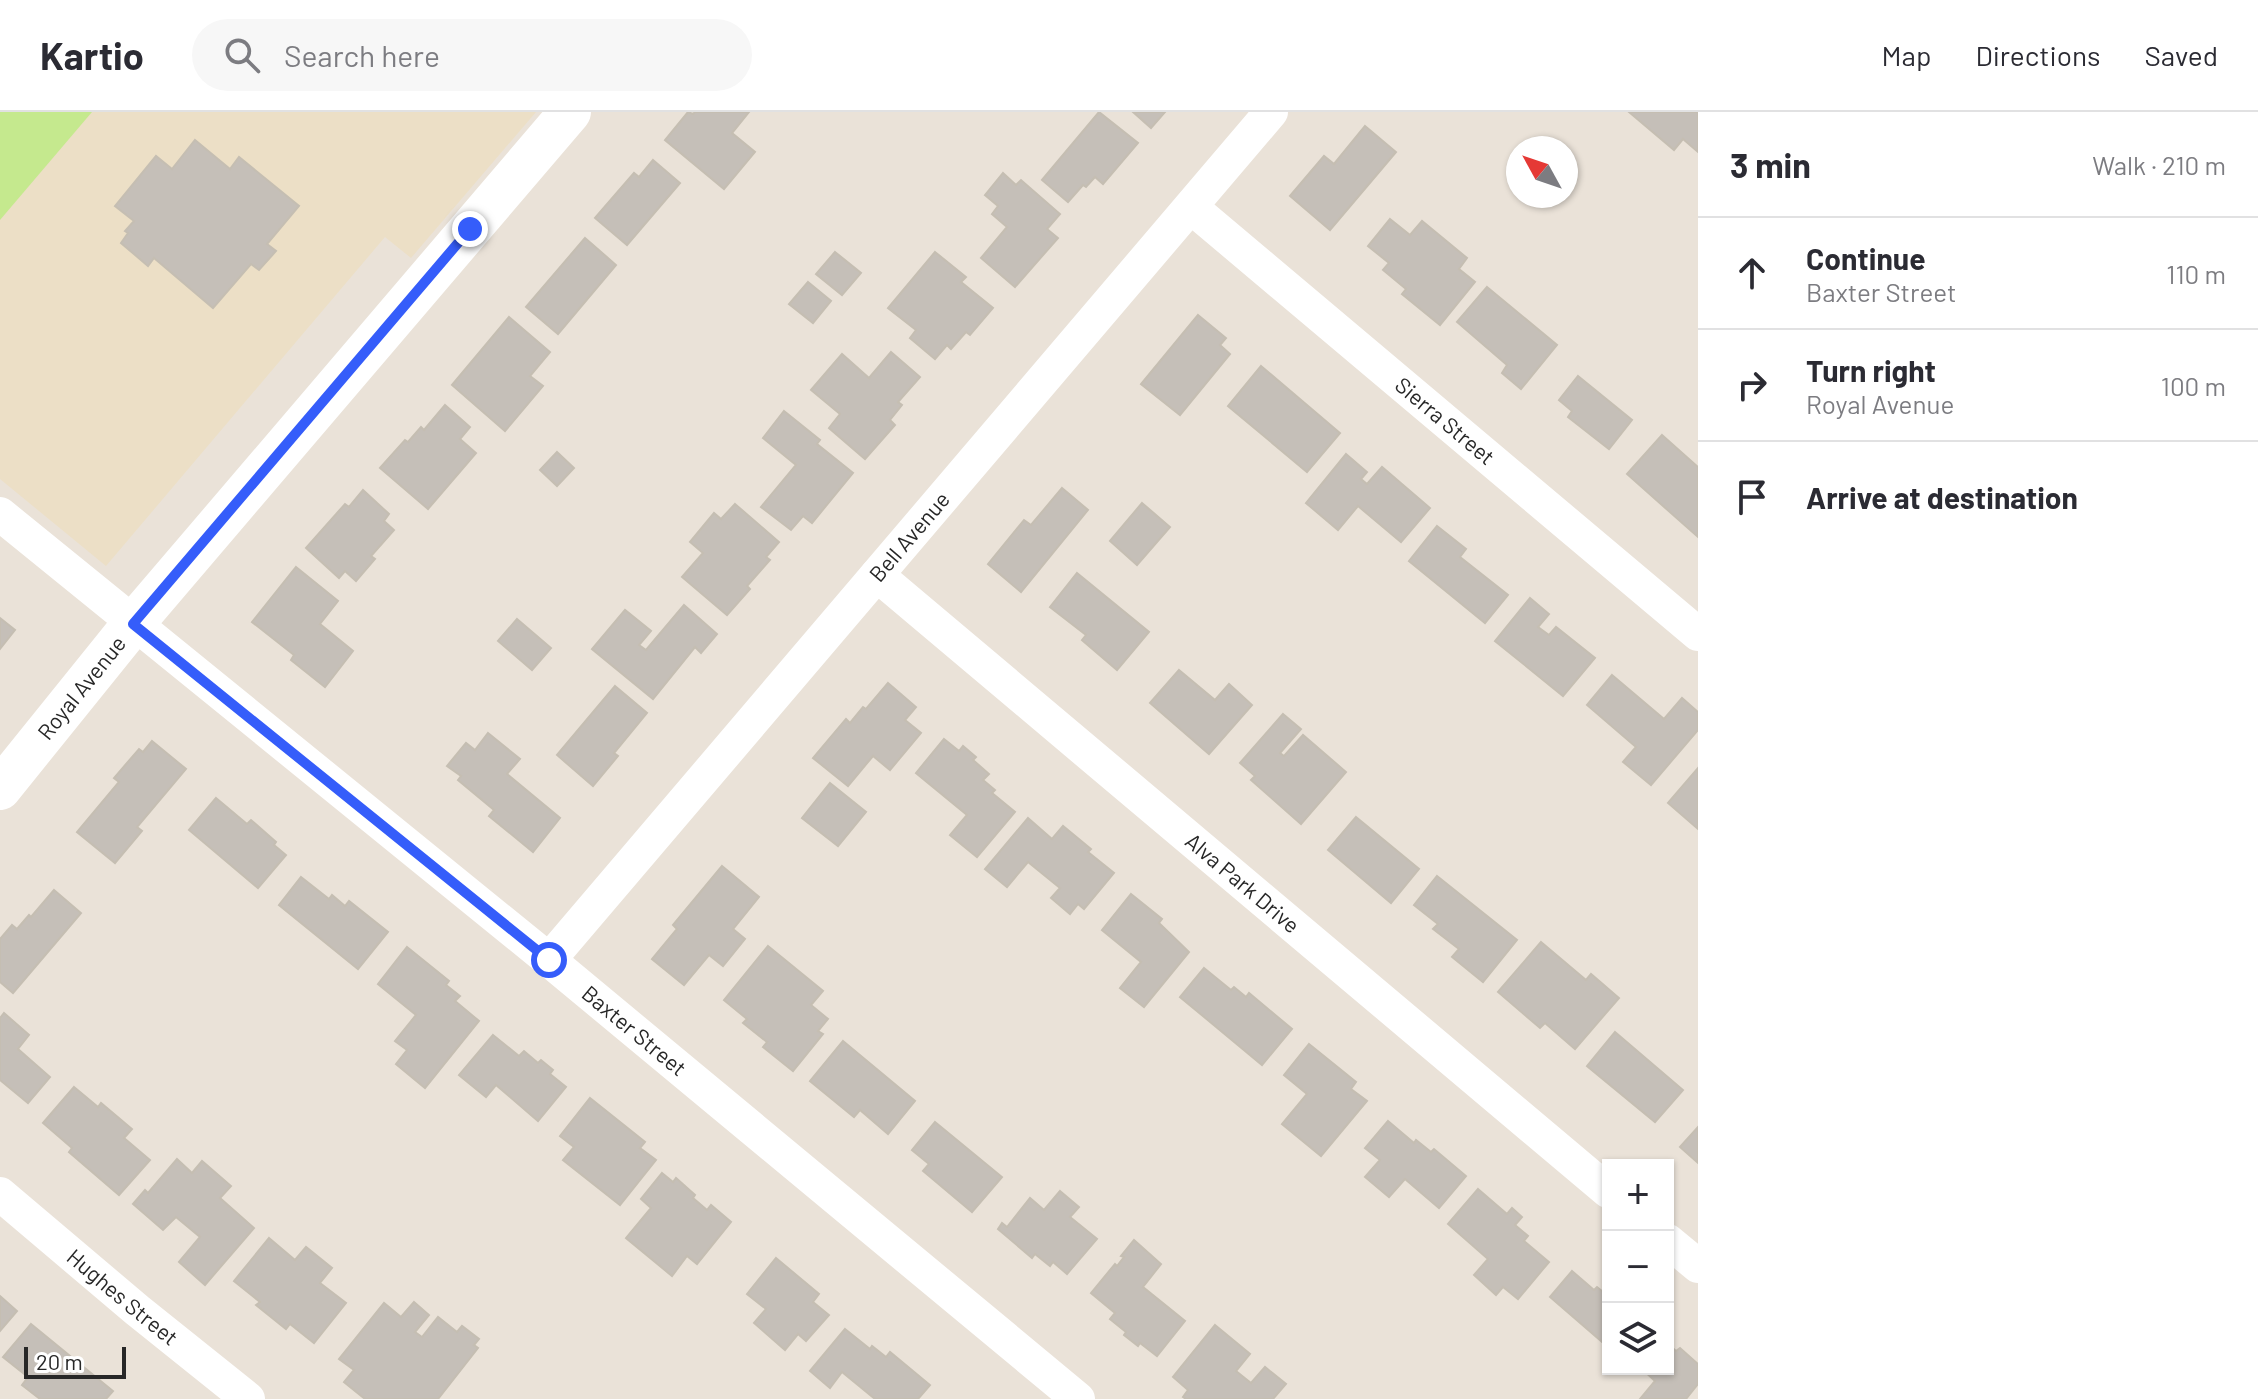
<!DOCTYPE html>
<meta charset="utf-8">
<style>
body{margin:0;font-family:Barlow,sans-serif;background:#f7f7f7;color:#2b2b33}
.controls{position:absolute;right:24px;bottom:24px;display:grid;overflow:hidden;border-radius:0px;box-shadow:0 2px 6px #0004}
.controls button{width:72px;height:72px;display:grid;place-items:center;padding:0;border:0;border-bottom:2px solid #e1e1e2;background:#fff;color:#2b2b33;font:40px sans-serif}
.compass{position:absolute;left:1506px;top:24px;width:72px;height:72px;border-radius:50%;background:#fff;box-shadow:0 2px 6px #0004;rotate:310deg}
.scale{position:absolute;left:24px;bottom:20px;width:102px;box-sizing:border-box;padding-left:8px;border:4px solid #272727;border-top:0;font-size:22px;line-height:28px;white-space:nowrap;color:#272727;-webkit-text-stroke:6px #fff;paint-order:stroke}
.stop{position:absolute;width:24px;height:24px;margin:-18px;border:6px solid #355dfa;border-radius:50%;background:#fff}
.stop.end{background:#355dfa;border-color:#fff;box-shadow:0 2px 8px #0008}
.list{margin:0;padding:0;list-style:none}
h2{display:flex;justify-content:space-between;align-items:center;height:104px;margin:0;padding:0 32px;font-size:34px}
h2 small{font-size:26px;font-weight:400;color:#7c7c81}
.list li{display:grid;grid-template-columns:52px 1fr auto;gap:24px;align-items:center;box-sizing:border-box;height:112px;padding:0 32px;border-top:2px solid #e1e1e2}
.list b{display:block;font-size:30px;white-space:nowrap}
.list p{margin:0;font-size:26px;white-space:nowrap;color:#7c7c81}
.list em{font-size:26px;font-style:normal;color:#7c7c81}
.icon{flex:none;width:44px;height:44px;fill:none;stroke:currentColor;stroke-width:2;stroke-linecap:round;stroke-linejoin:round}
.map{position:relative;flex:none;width:1698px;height:1287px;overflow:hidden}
header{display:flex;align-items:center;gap:48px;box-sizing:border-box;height:112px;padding:0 40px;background:#fff;border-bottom:2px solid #e1e1e2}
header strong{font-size:38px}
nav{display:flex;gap:44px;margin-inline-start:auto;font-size:28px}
.search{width:560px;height:72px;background:#f7f7f7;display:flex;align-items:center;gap:20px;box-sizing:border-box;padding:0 28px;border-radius:44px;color:#7c7c81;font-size:30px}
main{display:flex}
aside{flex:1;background:#fff}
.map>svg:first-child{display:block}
.education{fill:#ecdfc6}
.pitch{fill:#c5e98e}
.building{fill:#c5bfb8;stroke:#c5beb2;stroke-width:2}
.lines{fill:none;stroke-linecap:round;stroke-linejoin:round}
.minor{stroke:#fff;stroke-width:34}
.tertiary{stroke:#fff;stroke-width:42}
.route{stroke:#355dfa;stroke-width:10}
.labels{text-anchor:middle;stroke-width:6;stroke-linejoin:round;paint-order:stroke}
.street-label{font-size:22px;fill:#272727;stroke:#fff}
</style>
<header>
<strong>Kartio</strong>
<div class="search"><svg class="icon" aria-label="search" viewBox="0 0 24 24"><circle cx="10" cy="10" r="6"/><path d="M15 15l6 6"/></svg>Search here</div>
<nav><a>Map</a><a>Directions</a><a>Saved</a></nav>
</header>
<main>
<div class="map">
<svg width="1698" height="1287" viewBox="0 0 1698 1287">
<rect width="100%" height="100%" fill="#eae2d8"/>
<!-- education -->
<path class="education" d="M0 0H536L411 146 385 125 106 454 0 367Z"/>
<!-- pitch -->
<path class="pitch" d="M0 0H92L0 108Z"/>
<!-- building -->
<g class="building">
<path d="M688 0 693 2 695 0H749L732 21 755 40 724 77 665 28Z"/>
<path d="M1099 0 1138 31 1103 72 1095 65 1086 75 1083 73 1068 90 1042 68Z"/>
<path d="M1133 0H1165L1151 16Z"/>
<path d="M1629 0H1698V40L1683 27 1674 38Z"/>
<path d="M1365 14 1396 40 1330 118 1290 84 1324 44 1334 52Z"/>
<path d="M195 28 230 57 239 45 299 94 267 132 276 139 259 158 251 152 213 196 154 146 148 154 121 131 128 121 125 119 134 109 115 94 156 44 172 57Z"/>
<path d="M653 48 680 71 627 133 595 106 634 61 639 65Z"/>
<path d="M1003 61 1016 73 1021 68 1060 102 1047 117 1058 126 1015 175 981 146 1007 115 992 102 998 94 985 83Z"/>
<path d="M1390 107 1410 123 1422 109 1467 146 1459 157 1475 170 1440 213 1402 182 1406 177 1383 158 1389 151 1368 134Z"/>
<path d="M585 126 616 153 558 222 526 195Z"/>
<path d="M835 140 861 161 842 183 816 162Z"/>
<path d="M935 140 966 165 961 170 993 196 970 223 966 220 951 237 947 233 935 247 910 226 916 218 888 196Z"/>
<path d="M808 170 831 189 813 211 789 192Z"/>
<path d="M1487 175 1557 233 1521 277 1502 261 1507 253 1457 210Z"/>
<path d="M1198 203 1226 226 1220 233 1230 242 1180 303 1141 272Z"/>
<path d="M509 205 550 240 530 264 543 274 505 319 452 273Z"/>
<path d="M891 240 920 265 898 290 902 293 890 308 895 313 865 347 829 316 840 302 811 278 842 242 869 266Z"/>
<path d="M1261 254 1340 321 1307 360 1228 294Z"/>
<path d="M1578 264 1632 308 1609 337 1568 305 1572 299 1559 288Z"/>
<path d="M445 293 470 315 460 327 476 341 428 397 380 356 405 328 408 330 421 315 424 318Z"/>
<path d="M784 299 820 328 817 332 853 361 812 411 803 404 791 418 761 395 796 353 763 326Z"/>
<path d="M1662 323 1698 355V425L1627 362Z"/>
<path d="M557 340 574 356 557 374 540 358Z"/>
<path d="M1346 342 1367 360 1361 367 1367 372 1382 355 1430 396 1401 430 1358 394 1338 418 1306 391Z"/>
<path d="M1062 376 1088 398 1021 480 988 452 1024 408 1031 413Z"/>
<path d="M363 378 389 402 384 409 394 418 371 444 375 447 356 469 345 459 339 466 306 436 345 392 349 395Z"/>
<path d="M1142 391 1170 415 1137 453 1110 429Z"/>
<path d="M735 392 779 430 766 445 770 448 747 474 750 477 727 503 682 465 703 441 690 430 714 401 721 407Z"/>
<path d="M1437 414 1466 437 1460 445 1508 483 1485 511 1409 449Z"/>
<path d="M296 455 338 489 320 512 353 539 325 575 291 548 294 543 252 510Z"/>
<path d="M1077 461 1149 520 1117 558 1082 528 1086 523 1050 495Z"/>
<path d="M1530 486 1549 502 1538 515 1549 523 1556 515 1595 546 1563 584 1495 529Z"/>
<path d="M684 493 717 522 701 541 695 535 653 587 592 537 625 498 651 519 639 533 646 538Z"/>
<path d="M0 506 15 518 0 537Z"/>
<path d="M517 507 551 536 532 558 498 529Z"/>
<path d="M1179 558 1215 588 1229 572 1252 593 1209 642 1150 591Z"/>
<path d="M1612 563 1664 607 1682 586 1698 600V618L1651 673 1623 650 1636 635 1587 593Z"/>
<path d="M888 571 916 595 905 608 921 621 890 658 873 644 848 674 813 646 846 607 850 611 863 595 866 597Z"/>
<path d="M615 574 647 601 614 641 618 644 593 674 557 643Z"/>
<path d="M1283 602 1301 617 1280 641 1284 644 1303 623 1346 660 1301 712 1251 668 1255 664 1240 651Z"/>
<path d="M488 621 520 647 507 662 560 706 533 740 489 704 494 698 458 668 461 664 447 654 466 631 475 638Z"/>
<path d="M944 627 959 639 963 634 976 645 973 648 989 662 983 668 995 678 992 681 1015 700 977 745 950 723 967 703 916 661Z"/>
<path d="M152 629 186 657 137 715 142 719 115 751 77 720 119 670 114 666 139 637 143 640Z"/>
<path d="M1698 656V717L1668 691Z"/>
<path d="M830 671 866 700 838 734 802 706Z"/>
<path d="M216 686 247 712 251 708 276 730 274 733 286 743 258 776 189 718Z"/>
<path d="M1356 705 1419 757 1391 791 1328 738Z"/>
<path d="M1028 706 1052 727 1063 714 1091 737 1088 740 1114 761 1084 797 1078 792 1070 802 1051 786 1060 776 1028 750 1007 775 985 757Z"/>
<path d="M722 754 759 785 733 817 745 827 723 854 709 843 684 873 652 847 677 817 673 813Z"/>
<path d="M1437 764 1517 828 1483 870 1452 845 1459 837 1433 817 1438 812 1414 793Z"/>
<path d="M301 765 329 787 332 783 345 794 349 789 388 820 358 857 279 793Z"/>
<path d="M54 778 81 801 13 881 0 870V827L12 813 17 817 29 803 31 805Z"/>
<path d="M1131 782 1162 807 1159 811 1189 840 1144 895 1120 876 1141 850 1102 818Z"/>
<path d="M1541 830 1586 868 1591 862 1619 886 1575 937 1545 911 1540 916 1498 880Z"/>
<path d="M768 834 823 879 811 893 828 907 818 919 823 922 793 959 763 935 767 930 743 911 747 907 724 888Z"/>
<path d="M407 835 449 869 446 873 460 884 455 889 479 909 425 976 396 952 407 938 395 929 416 903 378 872Z"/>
<path d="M1204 856 1231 878 1234 875 1246 885 1249 881 1292 917 1262 953 1180 885Z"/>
<path d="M4 901 29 923 18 937 50 965 28 991 0 968V906Z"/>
<path d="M1615 920 1683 978 1655 1010 1587 954Z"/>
<path d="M493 923 519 944 524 939 538 951 541 948 553 958 550 962 566 975 538 1009 496 973 486 985 459 963Z"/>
<path d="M843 929 915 989 888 1022 860 998 854 1005 810 969Z"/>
<path d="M1309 932 1356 970 1351 977 1367 989 1321 1044 1282 1012 1307 982 1284 963Z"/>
<path d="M74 975 98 995 101 991 132 1017 124 1026 150 1048 119 1083 69 1040 72 1036 43 1011Z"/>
<path d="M590 986 645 1030 640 1036 656 1048 620 1093 563 1048 574 1035 560 1024Z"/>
<path d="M1388 1009 1414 1031 1416 1028 1431 1040 1434 1037 1466 1064 1439 1096 1405 1067 1389 1085 1365 1065 1380 1048 1365 1036Z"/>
<path d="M935 1010 1002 1065 972 1100 923 1059 929 1052 912 1038Z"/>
<path d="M1698 1015V1051L1680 1035Z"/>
<path d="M177 1047 192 1061 202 1049 231 1074 220 1086 254 1116 205 1173 179 1150 200 1125 176 1105 163 1118 133 1092 145 1078 148 1081Z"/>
<path d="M662 1061 673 1070 676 1066 695 1083 693 1086 707 1098 711 1093 731 1110 697 1152 687 1144 672 1164 626 1126 651 1096 641 1087Z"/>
<path d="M1478 1077 1507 1102 1512 1096 1522 1105 1515 1113 1528 1124 1524 1129 1549 1150 1518 1187 1503 1175 1496 1183 1474 1163 1488 1147 1448 1112Z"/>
<path d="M1060 1079 1079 1095 1070 1105 1097 1127 1067 1162 1053 1150 1050 1154 1035 1142 1032 1146 998 1117 1002 1111 1007 1115 1030 1086 1044 1098Z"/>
<path d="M269 1126 295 1148 306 1135 332 1156 320 1171 346 1191 314 1231 290 1212 286 1217 256 1193 260 1190 234 1169Z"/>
<path d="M1134 1128 1161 1152 1143 1175 1185 1209 1157 1244 1140 1231 1138 1234 1124 1223 1126 1220 1110 1207 1115 1201 1091 1181 1115 1152 1117 1154 1124 1145 1121 1144Z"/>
<path d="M776 1146 819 1182 813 1190 829 1203 806 1229 798 1222 785 1238 754 1211 766 1197 747 1182Z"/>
<path d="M1572 1159 1594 1178 1597 1175 1608 1184V1235L1550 1185Z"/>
<path d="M0 1184 17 1199 0 1219Z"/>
<path d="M414 1190 429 1203 415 1220 422 1225 438 1205 457 1220 462 1214 479 1227 474 1233 478 1236 438 1287H365L344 1270 354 1258 339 1247 384 1191 401 1205Z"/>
<path d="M31 1212 113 1279 106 1287H40L22 1273 28 1265 3 1245Z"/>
<path d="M1215 1213 1250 1242 1236 1259 1251 1271 1265 1255 1286 1272 1273 1287H1186L1183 1285 1188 1278 1173 1265Z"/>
<path d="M845 1217 870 1237 872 1234 886 1245 890 1240 930 1273 918 1287H875L842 1260 830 1276 810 1259Z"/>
<path d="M1668 1232 1676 1239 1680 1236 1698 1252V1272L1686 1287H1640L1655 1269 1642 1257H1668Z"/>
</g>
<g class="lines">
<!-- minor -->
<g class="minor">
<path id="s1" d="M1191 95 1698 522"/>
<path id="s2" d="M0 402 549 848 1078 1287"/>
<path id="s3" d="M877 463 1608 1079"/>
<path id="s4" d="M549 848 1271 0"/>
<path id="s5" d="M0 1082 137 1198 248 1287"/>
<path d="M1668 1129 1698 1154"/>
</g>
<!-- tertiary -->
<path class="tertiary" id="s6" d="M0 677 133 512 570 0"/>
</g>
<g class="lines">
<!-- route -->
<path class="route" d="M470 117 133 512 549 848"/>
</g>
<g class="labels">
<!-- street labels -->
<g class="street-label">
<text dy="8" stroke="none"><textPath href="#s1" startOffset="332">Sierra Street</textPath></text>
<text dy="8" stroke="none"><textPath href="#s4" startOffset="556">Bell Avenue</textPath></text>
<text dy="8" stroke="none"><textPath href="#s6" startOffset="130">Royal Avenue</textPath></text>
<text dy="8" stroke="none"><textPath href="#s3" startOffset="478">Alva Park Drive</textPath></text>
<text dy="8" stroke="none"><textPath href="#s2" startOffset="818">Baxter Street</textPath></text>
<text dy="8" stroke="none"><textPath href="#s5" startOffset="160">Hughes Street</textPath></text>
</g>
</g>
</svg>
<div class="controls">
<button>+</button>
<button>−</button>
<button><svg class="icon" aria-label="layers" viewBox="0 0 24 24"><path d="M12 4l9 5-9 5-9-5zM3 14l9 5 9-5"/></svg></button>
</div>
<svg class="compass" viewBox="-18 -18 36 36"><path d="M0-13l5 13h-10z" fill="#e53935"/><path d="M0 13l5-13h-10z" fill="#7c7c81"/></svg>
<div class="scale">20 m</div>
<div class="stop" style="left:549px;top:848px"></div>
<div class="stop end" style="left:470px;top:117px"></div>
</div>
<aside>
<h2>3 min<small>Walk · 210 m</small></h2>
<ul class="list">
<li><svg class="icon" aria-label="ahead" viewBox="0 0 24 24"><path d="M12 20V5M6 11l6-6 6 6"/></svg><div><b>Continue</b><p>Baxter Street</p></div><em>110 m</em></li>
<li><svg class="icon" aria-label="right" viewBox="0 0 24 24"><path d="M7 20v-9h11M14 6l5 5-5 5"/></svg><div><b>Turn right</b><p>Royal Avenue</p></div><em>100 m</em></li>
<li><svg class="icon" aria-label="arrive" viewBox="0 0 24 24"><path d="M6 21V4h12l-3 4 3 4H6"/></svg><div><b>Arrive at destination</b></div></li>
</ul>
</aside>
</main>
